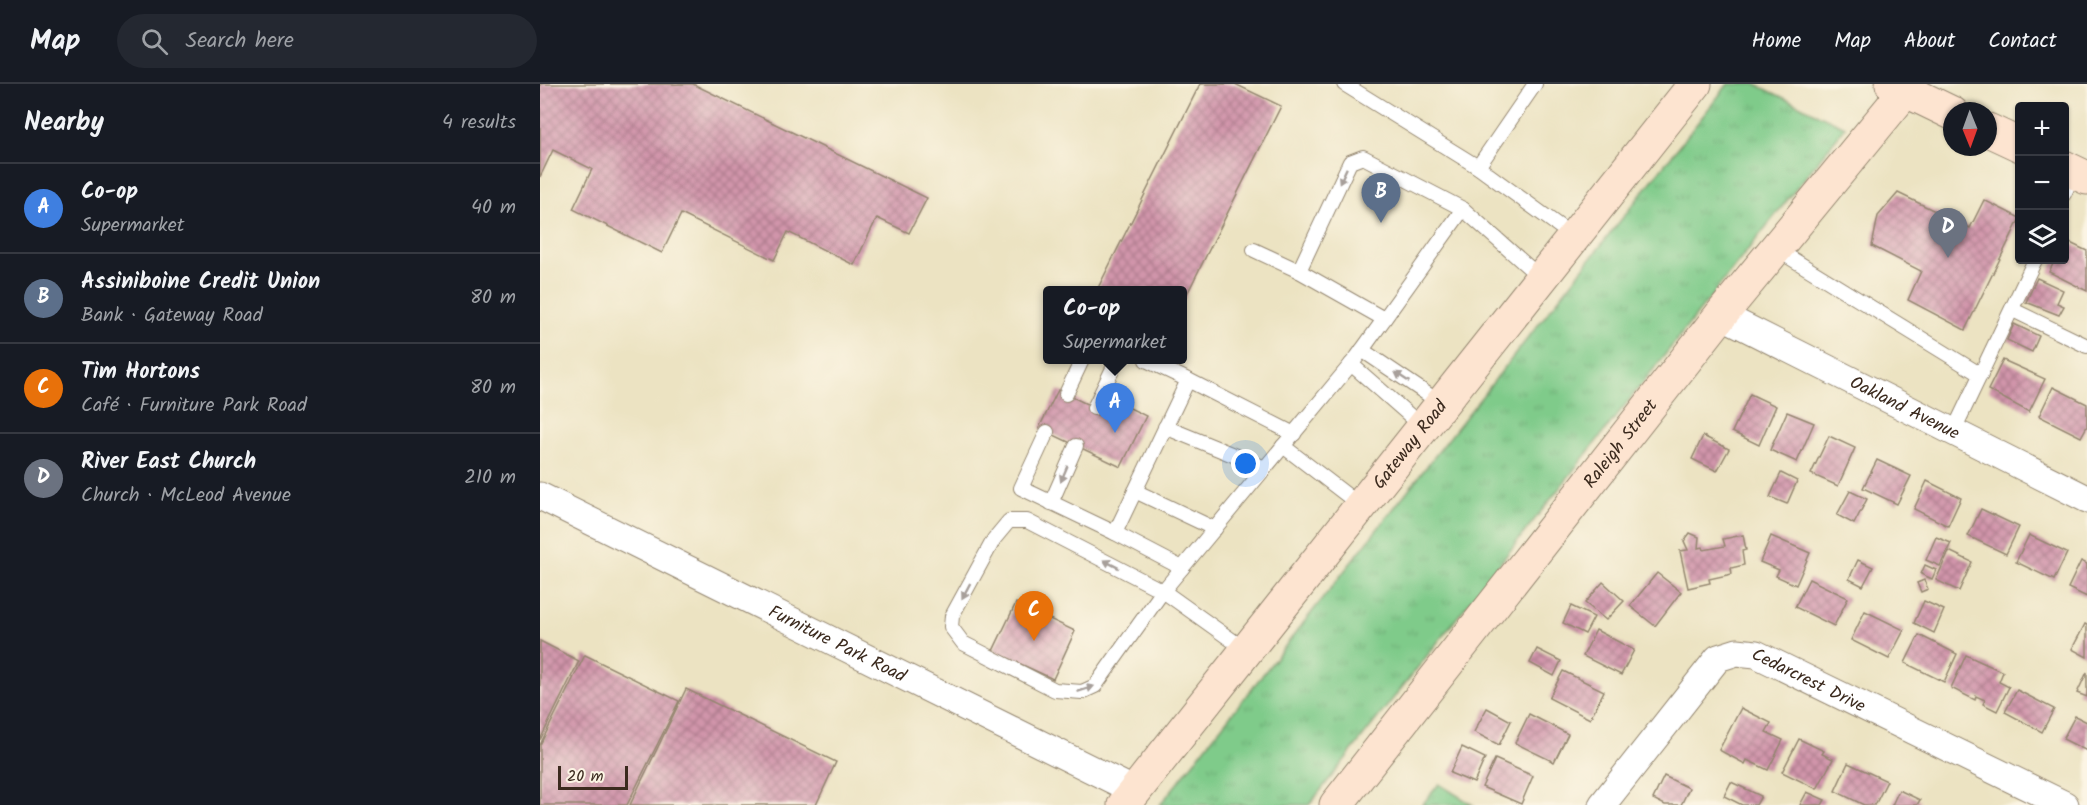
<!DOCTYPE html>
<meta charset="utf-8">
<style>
body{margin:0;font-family:Kalam,sans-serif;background:#242831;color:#f1f3f6}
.controls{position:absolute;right:18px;top:18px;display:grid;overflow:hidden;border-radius:6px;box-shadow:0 2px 4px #0004}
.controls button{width:54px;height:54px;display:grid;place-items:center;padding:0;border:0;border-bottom:2px solid #363941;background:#171b24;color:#f1f3f6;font:30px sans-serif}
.compass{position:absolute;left:1403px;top:18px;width:54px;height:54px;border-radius:50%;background:#171b24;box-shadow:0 2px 4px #0004;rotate:179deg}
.scale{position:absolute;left:18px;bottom:15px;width:70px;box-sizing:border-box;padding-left:6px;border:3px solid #3b2a1e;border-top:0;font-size:16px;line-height:21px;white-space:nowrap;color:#3b2a1e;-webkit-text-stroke:4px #fcf5e5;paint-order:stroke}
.you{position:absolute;left:706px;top:380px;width:21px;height:21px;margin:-15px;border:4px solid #fff;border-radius:50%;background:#1a73e8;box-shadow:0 0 0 9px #1a73e833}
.badge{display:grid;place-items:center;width:39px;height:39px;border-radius:50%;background:#d690ce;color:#fff;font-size:20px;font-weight:700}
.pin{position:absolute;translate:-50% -50px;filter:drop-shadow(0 2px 3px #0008)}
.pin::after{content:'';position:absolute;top:32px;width:21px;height:18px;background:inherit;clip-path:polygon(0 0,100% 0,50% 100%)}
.popup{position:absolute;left:503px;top:202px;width:144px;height:78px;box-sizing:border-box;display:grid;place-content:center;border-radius:6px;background:#171b24;filter:drop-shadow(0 2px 4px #0005);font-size:20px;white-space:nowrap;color:#9ea1a6}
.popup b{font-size:22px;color:#f1f3f6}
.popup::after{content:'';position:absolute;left:50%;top:100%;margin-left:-12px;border:12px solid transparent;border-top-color:#171b24}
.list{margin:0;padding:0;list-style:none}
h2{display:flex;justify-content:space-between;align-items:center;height:78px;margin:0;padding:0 24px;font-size:26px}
h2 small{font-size:20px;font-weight:400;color:#9ea1a6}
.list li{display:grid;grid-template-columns:39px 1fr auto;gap:18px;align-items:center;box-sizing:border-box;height:90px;padding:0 24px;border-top:2px solid #363941}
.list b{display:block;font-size:22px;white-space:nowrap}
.list p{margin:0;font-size:20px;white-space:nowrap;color:#9ea1a6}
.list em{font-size:20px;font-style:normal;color:#9ea1a6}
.icon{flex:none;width:33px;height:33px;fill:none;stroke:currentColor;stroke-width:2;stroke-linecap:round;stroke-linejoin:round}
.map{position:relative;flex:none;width:1547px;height:721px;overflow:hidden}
header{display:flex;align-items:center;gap:36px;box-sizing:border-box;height:84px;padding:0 30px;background:#171b24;border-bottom:2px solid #363941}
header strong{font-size:28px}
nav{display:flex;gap:33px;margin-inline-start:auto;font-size:21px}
.search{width:420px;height:54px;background:#242831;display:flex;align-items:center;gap:15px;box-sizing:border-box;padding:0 21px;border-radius:33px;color:#9ea1a6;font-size:22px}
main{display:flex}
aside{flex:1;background:#171b24}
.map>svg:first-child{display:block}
.park{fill:url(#park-tufts);stroke:#5d7a54;stroke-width:1.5}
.building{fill:url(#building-cross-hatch)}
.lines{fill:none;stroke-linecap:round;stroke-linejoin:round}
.lane-casing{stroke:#948670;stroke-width:16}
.street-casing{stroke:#948670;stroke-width:29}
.secondary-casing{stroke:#948670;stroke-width:35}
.lane{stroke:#fff;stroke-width:14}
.street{stroke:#fff;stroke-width:27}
.secondary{stroke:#fde4d0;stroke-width:33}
.oneway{fill:#a79f9a}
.labels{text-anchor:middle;stroke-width:4.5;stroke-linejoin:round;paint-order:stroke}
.street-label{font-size:18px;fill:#3b2a1e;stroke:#fcf5e5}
</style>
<header>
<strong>Map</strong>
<div class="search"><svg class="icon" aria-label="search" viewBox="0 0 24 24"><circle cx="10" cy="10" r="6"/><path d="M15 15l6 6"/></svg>Search here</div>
<nav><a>Home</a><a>Map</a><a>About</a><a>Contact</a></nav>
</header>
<main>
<aside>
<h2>Nearby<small>4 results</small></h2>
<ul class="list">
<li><span class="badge" style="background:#3f7fe0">A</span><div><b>Co-op</b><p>Supermarket</p></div><em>40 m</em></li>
<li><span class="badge" style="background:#5c6f8a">B</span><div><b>Assiniboine Credit Union</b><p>Bank · Gateway Road</p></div><em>80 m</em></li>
<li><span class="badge" style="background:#e8710a">C</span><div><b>Tim Hortons</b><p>Café · Furniture Park Road</p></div><em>80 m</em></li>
<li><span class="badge" style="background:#6b7280">D</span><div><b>River East Church</b><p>Church · McLeod Avenue</p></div><em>210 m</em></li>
</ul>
</aside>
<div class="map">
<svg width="1547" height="721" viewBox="0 0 1547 721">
<defs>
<pattern id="park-tufts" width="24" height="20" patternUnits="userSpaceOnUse" patternTransform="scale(1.5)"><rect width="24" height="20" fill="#7fcb8a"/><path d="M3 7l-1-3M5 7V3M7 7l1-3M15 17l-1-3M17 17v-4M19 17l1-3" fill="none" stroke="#6fae77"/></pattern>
<pattern id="building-cross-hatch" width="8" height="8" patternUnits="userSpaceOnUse" patternTransform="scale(1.5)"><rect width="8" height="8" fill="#d195ab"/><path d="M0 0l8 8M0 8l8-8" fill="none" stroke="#ab7a8b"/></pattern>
</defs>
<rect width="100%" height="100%" fill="#fcf5e5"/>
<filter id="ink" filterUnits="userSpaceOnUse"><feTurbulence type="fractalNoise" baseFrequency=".0167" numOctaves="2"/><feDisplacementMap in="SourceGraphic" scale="12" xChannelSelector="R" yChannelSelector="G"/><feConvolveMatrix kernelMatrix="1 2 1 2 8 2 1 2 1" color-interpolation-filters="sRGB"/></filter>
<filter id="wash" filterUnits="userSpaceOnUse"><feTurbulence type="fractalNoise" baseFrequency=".008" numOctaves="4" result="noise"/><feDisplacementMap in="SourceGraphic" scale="24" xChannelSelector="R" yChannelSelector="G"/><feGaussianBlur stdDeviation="1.35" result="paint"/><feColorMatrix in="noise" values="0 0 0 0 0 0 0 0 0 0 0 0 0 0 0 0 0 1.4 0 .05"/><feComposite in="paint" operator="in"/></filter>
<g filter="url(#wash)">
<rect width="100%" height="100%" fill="#ece3c2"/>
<!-- park -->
<g class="park">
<path d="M1188 0H1215L1305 43 769 721H620Z"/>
<path d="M899 700 933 721H882Z"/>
</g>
<g id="blocks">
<!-- building -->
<g class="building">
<path d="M0 0H153L387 114 369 149 337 134 314 181 248 148 234 176 141 130 122 169 33 125 52 85 13 66 0 93Z"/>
<path d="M660 0H695L741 22 642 220V206H557Z"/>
<path d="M1358 109 1430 144 1444 116 1480 134 1425 246 1368 216 1381 187 1332 162 1338 132Z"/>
<path d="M1524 156 1547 167V207L1509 188 1515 176H1524Z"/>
<path d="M1497 194 1523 206 1517 219 1524 222 1519 231 1486 218Z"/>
<path d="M1474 240 1499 252 1492 268 1467 256Z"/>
<path d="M1463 276 1505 295 1489 328 1448 306Z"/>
<path d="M1513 303 1547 320V342L1541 353 1499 332Z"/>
<path d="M518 306 563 328 570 314 606 332 581 383 499 344Z"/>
<path d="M1210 310 1236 322 1219 361 1192 348Z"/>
<path d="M1247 328 1274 339 1257 378 1230 366Z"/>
<path d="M1163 352 1189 365 1177 387 1152 375Z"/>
<path d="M1289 352 1315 364 1298 402 1271 390Z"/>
<path d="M1337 376 1371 392 1357 420 1323 404Z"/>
<path d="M1241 389 1257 397 1247 420 1230 413Z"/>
<path d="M1387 397 1421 414 1408 442 1374 425Z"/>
<path d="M1310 407 1327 415 1314 440 1297 431Z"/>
<path d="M1441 425 1479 443 1466 470 1428 452Z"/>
<path d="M1150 449 1159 453 1158 464 1163 463 1164 466 1185 462 1183 455 1203 451 1206 466 1202 467 1204 481 1191 484 1192 490 1169 495 1170 499 1148 504 1140 467 1148 466 1144 457Z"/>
<path d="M1489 451 1527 469 1514 496 1476 478Z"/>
<path d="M1231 452 1270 469 1256 501 1236 492 1239 486 1220 478Z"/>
<path d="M1396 453 1411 459 1400 482 1386 476Z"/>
<path d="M1409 467 1432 478 1419 507 1396 496Z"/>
<path d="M1318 476 1333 483 1323 502 1309 495Z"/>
<path d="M1541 477 1547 480V513L1528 504Z"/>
<path d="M1385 481 1396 486 1392 495 1381 490Z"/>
<path d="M1117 489 1141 508 1115 542 1090 522Z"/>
<path d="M1269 495 1308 514 1294 542 1255 523Z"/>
<path d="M1384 496 1388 505 1381 508 1377 499Z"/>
<path d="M1063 498 1084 517 1066 536 1045 519Z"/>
<path d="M1384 517 1404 526 1394 549 1374 539Z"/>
<path d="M476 519 535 547 513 595 453 567Z"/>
<path d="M1031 522 1054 533 1045 550 1023 539Z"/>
<path d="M1325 527 1364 546 1349 575 1311 556Z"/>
<path d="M1545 540 1547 541V573L1532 565Z"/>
<path d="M1056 546 1094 566 1081 591 1043 572Z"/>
<path d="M1379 551 1417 570 1404 598 1365 579Z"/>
<path d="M0 557 39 577 0 656Z"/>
<path d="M997 565 1021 577 1014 592 990 579Z"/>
<path d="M45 571 139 617 87 721H0V661Z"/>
<path d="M1426 571 1463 588 1459 598 1469 603 1457 627 1443 620 1445 616 1436 612 1435 616 1411 604Z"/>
<path d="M1023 587 1064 607 1050 635 1009 614Z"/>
<path d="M1547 588V613L1537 609Z"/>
<path d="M146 605 296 678 276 721H90Z"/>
<path d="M1477 606 1514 625 1502 648 1465 628Z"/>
<path d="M947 624 971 637 959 661 934 648Z"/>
<path d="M1201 624 1231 639 1226 648 1243 656 1228 686 1207 676 1205 680 1179 666Z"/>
<path d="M989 630 1028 650 1014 678 975 659Z"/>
<path d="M1535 632 1547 638V667L1523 655Z"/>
<path d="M1259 655 1284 667 1282 670 1293 675 1277 705 1242 688Z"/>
<path d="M922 663 945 674 934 699 910 689Z"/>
<path d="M955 675 993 692 981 720 942 703Z"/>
<path d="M1308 679 1347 697 1335 721H1324L1295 707Z"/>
<path d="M1124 692 1149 704 1141 721H1125L1113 715Z"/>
<path d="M1191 698 1221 712 1216 721H1202L1184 712Z"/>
<path d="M1359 706 1380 716 1377 721H1352Z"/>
<path d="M1267 708 1285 716 1282 721H1260Z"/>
</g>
</g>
</g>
<g filter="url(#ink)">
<use href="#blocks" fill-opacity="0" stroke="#948670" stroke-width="1.5"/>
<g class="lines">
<!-- lane casing -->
<g class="lane-casing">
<g id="lane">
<path d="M804 0 938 83 1034 153"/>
<path d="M938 83 995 0"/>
<path d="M1524 110 1534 88"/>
<path d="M1236 165 1441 291"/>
<path d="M714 166 759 187 844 235"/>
<path d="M759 187 810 78 823 73 923 125 1002 195"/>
<path d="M1473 226 1547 262"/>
<path d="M822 266 902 320"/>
<path d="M606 276 648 296"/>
<path d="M811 280 884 344"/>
<path d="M526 310 542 276"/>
<path d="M554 324 577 276"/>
<path d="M625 343 725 384"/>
<path d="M507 348 481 404 575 449"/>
<path d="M1413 348 1495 176"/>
<path d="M743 362 821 422"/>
<path d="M595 407 675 445"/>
<path d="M511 419 536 362"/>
<path d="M642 484 575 449 648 296 754 350"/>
<path d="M707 567 623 507 487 437H469L454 455 412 532 411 543 423 559 515 606 542 608 555 602 623 507 817 273 923 125"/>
</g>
</g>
<!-- street casing -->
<g class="street-casing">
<g id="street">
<path id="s1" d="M1181 231 1547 415"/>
<path id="s2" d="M0 412 595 707"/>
<path id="s3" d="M1062 721 1178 574 1197 568 1216 570 1525 721"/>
</g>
</g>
<!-- secondary casing -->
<g class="secondary-casing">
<g id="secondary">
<path d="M1352 0 1412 29"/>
<path d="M1448 46 1480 61"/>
<path d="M1524 83 1547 94"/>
<path id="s4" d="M584 721 1155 0"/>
<path id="s5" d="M796 721 1181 231 1371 0"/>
</g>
</g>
<!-- lane -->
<use href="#lane" class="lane"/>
<!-- street -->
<use href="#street" class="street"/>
<!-- secondary -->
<use href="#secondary" class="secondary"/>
</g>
<!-- one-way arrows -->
<defs><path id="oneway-solid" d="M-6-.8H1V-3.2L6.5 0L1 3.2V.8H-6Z" transform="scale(1.5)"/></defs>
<g class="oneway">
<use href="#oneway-solid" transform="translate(803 92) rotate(115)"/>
<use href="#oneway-solid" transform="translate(862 293) rotate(-146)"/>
<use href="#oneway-solid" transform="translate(524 390) rotate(113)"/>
<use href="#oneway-solid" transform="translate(571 480) rotate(-153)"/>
<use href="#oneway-solid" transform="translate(426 507) rotate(118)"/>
<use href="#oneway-solid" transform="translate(546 605) rotate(-19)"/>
</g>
</g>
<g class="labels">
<!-- street labels -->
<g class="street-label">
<text dy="6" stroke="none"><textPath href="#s1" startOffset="206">Oakland Avenue</textPath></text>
<text dy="6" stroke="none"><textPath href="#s5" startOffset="460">Raleigh Street</textPath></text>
<text dy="6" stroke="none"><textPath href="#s4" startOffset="460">Gateway Road</textPath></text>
<text dy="6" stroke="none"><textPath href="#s2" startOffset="332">Furniture Park Road</textPath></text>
<text dy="6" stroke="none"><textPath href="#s3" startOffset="285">Cedarcrest Drive</textPath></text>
</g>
</g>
</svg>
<div class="controls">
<button>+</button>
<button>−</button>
<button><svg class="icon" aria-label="layers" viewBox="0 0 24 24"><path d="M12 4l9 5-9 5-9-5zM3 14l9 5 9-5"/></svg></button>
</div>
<svg class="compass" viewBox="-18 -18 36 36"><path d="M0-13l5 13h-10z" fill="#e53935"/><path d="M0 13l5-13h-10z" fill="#9ea1a6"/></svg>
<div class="scale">20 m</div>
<div class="you"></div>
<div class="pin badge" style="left:575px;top:349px;background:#3f7fe0">A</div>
<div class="popup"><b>Co-op</b>Supermarket</div>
<div class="pin badge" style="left:841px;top:139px;background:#5c6f8a">B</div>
<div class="pin badge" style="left:494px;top:557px;background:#e8710a">C</div>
<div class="pin badge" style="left:1408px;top:174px;background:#6b7280">D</div>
</div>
</main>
